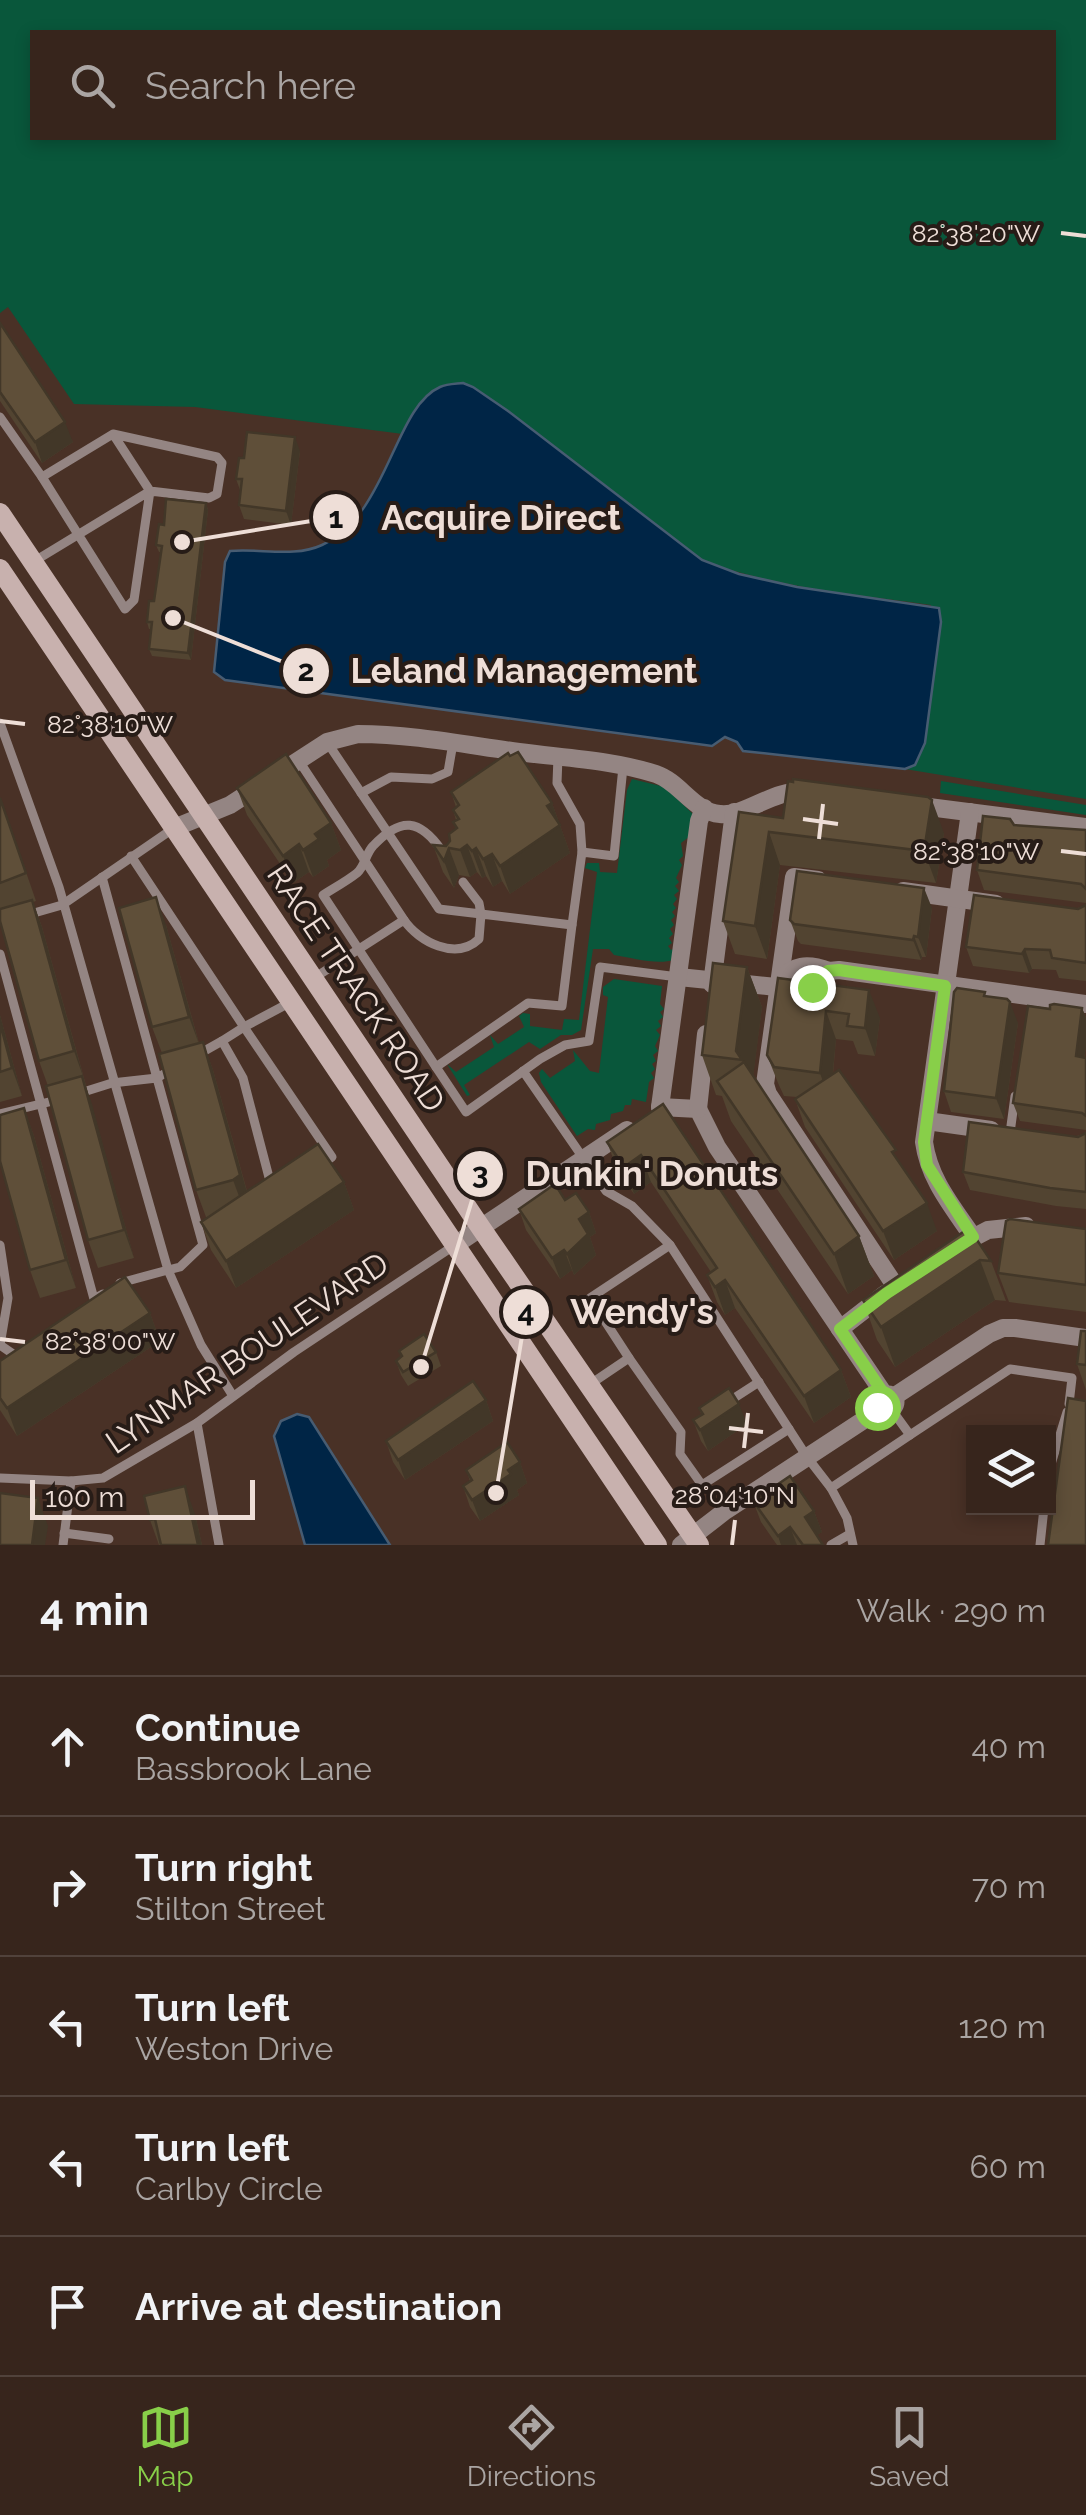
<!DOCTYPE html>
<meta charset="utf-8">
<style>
body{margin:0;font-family:Raleway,sans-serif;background:#3e2d25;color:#f1f3f6}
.controls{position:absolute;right:30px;bottom:30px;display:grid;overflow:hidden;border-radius:0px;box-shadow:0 5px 15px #0003}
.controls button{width:90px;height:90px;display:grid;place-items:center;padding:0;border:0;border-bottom:2px solid #51423b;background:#37251c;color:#f1f3f6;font:50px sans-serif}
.scale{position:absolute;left:30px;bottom:25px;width:225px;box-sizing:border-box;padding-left:10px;border:5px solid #eeded7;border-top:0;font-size:28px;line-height:35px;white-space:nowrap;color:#eeded7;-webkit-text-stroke:8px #271c17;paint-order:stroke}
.stop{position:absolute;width:30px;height:30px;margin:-22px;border:8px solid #88cf49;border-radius:50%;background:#fff}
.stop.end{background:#88cf49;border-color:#fff;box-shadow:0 2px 10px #0008}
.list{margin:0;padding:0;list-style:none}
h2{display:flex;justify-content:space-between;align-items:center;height:130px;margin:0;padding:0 40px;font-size:42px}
h2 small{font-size:32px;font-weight:400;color:#aaa5a3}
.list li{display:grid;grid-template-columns:65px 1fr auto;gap:30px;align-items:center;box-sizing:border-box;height:140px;padding:0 40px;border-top:2px solid #51423b}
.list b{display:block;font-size:38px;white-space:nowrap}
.list p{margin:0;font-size:32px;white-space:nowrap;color:#aaa5a3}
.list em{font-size:32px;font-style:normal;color:#aaa5a3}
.icon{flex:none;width:55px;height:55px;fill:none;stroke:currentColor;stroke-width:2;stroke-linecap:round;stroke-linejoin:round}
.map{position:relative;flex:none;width:1086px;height:1545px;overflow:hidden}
.search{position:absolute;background:#37251c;box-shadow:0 5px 15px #0003;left:30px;right:30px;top:30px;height:110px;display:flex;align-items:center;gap:25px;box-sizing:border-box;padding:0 35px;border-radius:0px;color:#aaa5a3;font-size:38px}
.sheet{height:830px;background:#37251c}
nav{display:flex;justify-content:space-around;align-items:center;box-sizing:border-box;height:140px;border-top:2px solid #51423b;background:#37251c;font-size:28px;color:#aaa5a3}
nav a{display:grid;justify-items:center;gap:5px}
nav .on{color:#88cf49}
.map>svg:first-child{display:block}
.green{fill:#09573b;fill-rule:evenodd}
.water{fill:#002546;stroke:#475c72;stroke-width:2.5}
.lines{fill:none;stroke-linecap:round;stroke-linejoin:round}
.service{stroke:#948583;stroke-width:9}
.minor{stroke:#948583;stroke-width:18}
.secondary{stroke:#c8b1ae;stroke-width:20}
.wall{fill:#524431}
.shaded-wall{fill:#423728}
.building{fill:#5f4f39;stroke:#423728;stroke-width:2.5}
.route{stroke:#88cf49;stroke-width:12}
.ticks{fill:none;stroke:#eeded7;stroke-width:4}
.labels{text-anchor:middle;stroke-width:8;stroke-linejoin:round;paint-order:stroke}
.street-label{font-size:32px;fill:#eeded7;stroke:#271c17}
.ticks-label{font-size:25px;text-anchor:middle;fill:#eeded7;stroke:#271c17;stroke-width:8;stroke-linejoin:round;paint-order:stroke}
.leader{fill:none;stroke:#eeded7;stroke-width:4}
.callout-dot{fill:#eeded7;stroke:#271c17;stroke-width:4}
.mark-label{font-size:30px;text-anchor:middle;font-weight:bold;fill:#111}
.callout-label{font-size:35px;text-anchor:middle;font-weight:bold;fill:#eeded7;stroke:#271c17;stroke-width:8;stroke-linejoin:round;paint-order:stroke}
</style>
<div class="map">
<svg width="1086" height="1545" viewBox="0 0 1086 1545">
<rect width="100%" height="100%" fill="#493126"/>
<!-- green -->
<g class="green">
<path d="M0 0H1086V799L905 769 915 765 931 605C854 594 775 588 702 560L508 411 419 406 403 434 195 407 74 404 8 307 0 313ZM32 32H1054V138H32Z"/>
<path d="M632 779 665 787 695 816 694 833 681 843 683 856 679 860 682 865 676 878 679 882 675 886 679 891 674 895 677 899 673 904 676 908 672 912 675 916 671 920 674 925 670 929 673 934 669 938 672 943 668 946 671 950 676 947 674 960C656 965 633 958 614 955L609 949H593L581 1030 572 1035H561L540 1049 529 1042 464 1085 470 1095 467 1096 447 1064 456 1072 494 1047 490 1035 498 1044 524 1027 519 1016 523 1013 530 1014V1026L562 1030 564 1019 579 1020 597 872 585 868 587 863H599L600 872 617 873 627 790Z"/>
<path d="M941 781 1086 805V815L940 793Z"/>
<path d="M614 979 662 986 660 1004 664 1009 660 1012 663 1017 658 1021 661 1026 656 1030 660 1035 655 1046 658 1051 653 1055 656 1061 652 1064 655 1069 651 1073 654 1078 649 1082 646 1102 632 1099 631 1105H625L623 1111 611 1114 610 1120 596 1124 595 1130 588 1129 577 1136 541 1082 539 1073 542 1069 550 1078 575 1061 573 1050 590 1071 599 1073 608 997 603 995V987Z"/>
</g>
<!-- water -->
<g class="water">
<path d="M463 383 473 387 508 411 702 560 739 574 797 587 939 608 941 622 925 743 915 765 905 769 743 751 737 742 725 737 712 746 225 680 214 672 225 562 230 551C260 548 294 558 322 545 388 515 394 407 440 387 447 384 455 384 463 383Z"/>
<path d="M297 1414 309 1417 390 1545H305L274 1436 281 1421Z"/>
</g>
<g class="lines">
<!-- service -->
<g class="service">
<path d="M0 417 42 477"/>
<path d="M33 562 150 491 209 498 217 494 222 463 217 457 113 434 42 477 125 609 134 600 150 491 113 434"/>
<path d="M0 723 59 887 168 1270 120 1283"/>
<path d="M327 742 439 909 481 914 479 903 463 882"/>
<path d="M558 757 557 783 580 824 582 852"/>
<path d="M299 761 404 920"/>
<path d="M361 793 391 777 432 779 448 772 453 743"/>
<path d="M442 851C420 819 401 816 373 846 366 853 365 866 357 873 347 881 334 888 323 895L436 1067 528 1003 562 1006 572 925"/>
<path d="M131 856 244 1027 222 1041"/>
<path d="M102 877 157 1078 172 1069"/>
<path d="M27 915 62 905 174 828"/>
<path d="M0 954 94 1299 103 1294"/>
<path d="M314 978 404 920C419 942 456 961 479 939L481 914 572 925 582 852 614 856 623 767"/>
<path d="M291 1002 244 1027 332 1157 322 1164"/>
<path d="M199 1054 222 1041 243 1078 271 1185"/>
<path d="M436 1067 466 1112 540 1059 565 1045 589 1041 600 967 678 977"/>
<path d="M523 1071 606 1191 632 1206 670 1245"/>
<path d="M77 1094 112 1083 157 1078 203 1245 180 1267 168 1270 201 1345 233 1396"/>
<path d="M0 1114 57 1100"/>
<path d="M1010 1133 1015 1096"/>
<path d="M0 1245 8 1298 0 1345"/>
<path d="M0 1345 16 1356 19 1354"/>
<path d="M629 1358 681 1432 680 1454 702 1485 789 1429"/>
<path d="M589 1385 629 1358 590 1298 670 1245 807 1457 831 1488"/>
<circle cx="888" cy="1402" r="12"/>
<path d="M728 1402 759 1382"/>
<path d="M894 1413 910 1435 1010 1369 1072 1378 1069 1404 1086 1406"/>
<path d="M197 1423 219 1545"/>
<path d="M1048 1474 1067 1412"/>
<path d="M0 1478 71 1481 103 1478 197 1423 294 1352 455 1245"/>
<path d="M64 1533 109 1539"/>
<path d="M63 1545 71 1481"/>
<path d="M831 1545 850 1534"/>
<path d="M853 1545 847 1518 831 1488 910 1435"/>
<path d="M1040 1545 1044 1508"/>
</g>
<!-- minor -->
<g class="minor">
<path d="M913 805 1086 827"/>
<path d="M970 812 924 1142C929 1179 952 1206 973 1237"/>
<path d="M174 828 230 805 327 742 358 734C412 734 467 745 519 752 564 758 613 760 656 774 680 782 694 812 720 814 746 817 771 789 808 791"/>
<path d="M818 880 794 877 765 1084 768 1094 896 1287"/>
<path d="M903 891 996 904"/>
<path d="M679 977 776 987 790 994 812 987 829 971 839 970 1086 1004"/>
<path d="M779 982C792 964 808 963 829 971"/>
<path d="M712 984 734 812"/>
<path d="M660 1107 698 1109 717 1147 882 1391"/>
<path d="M660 1107 699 821 704 808"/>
<path d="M698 1109 706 1034"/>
<path d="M927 1121 991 1130"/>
<path d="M965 1242 988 1230 1026 1226"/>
<path d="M455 1245 627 1130"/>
<path d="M840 1329 885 1294"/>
<path d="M898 1394 989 1334 1003 1328H1015L1086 1338"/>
<path d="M681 1545 725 1511 879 1410"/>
</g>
<!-- secondary -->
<g class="secondary">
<path d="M0 513 481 1228 699 1545"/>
<path d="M0 569 657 1545"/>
</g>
</g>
<!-- wall -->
<g class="wall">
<path d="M0 323 73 442 42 463 0 401Z"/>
<path d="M300 451 291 525 244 519 239 505 240 490 236 479 244 458Z"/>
<path d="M206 503 208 510 191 660 152 656 149 649 152 629H149L147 622 154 601 161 552H159L156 545 164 525Z"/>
<path d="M237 788 331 823 341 850 327 860 329 866 313 877 309 872 293 883 247 815Z"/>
<path d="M451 792 552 803 570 853 510 894 502 881 493 887 486 876 482 878 477 872 470 877 459 875 454 888 443 872 433 845 446 846 456 829 453 822 456 820 453 810 456 807Z"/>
<path d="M0 797 36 901 33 902 42 927 134 1258 98 1268 88 1240 48 1086 39 1061 0 921Z"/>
<path d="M739 812 783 818 944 833 936 883 780 865 767 959 735 954 723 921Z"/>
<path d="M1014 825 1086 830V903L984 890 977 870Z"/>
<path d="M1086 905V981L1059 978 1056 970 1032 969 1029 973 973 966 966 947Z"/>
<path d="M932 908 926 957H922L921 960 801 944 798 941 790 920Z"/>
<path d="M166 925 199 1043 203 1042 213 1070 247 1191 344 1182 354 1210 236 1288 211 1250 201 1222 209 1217H206L196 1190 162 1053 152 1027Z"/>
<path d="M747 967 762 1007 753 1076 859 1236 874 1276 848 1294 731 1121 722 1096 716 1095 702 1055Z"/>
<path d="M778 978 880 1018 875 1056 858 1054 853 1041 836 1039 833 1074 901 1165 937 1231 894 1260 805 1127 795 1099 797 1097 784 1096 778 1083 767 1055Z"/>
<path d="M986 996 1018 1023 1004 1119 951 1112 944 1091Z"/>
<path d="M1082 1008 1086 1018 1085 1057 1086 1058V1130L1020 1121 1013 1103 1050 1009Z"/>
<path d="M0 1015 22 1096 0 1102Z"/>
<path d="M663 1104 841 1370 851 1397 814 1423 735 1308 725 1315 717 1302 707 1275 711 1272 651 1182 634 1194 617 1169 607 1142Z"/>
<path d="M24 1108 34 1136 76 1288 40 1298 30 1270Z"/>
<path d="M1086 1133V1209L1056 1206 970 1190 963 1172Z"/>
<path d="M565 1200 589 1212 596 1233 590 1237 596 1255 574 1275 572 1270 560 1279 526 1230 519 1209Z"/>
<path d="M969 1228 991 1261 1006 1301 995 1300 895 1367 877 1340 863 1300Z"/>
<path d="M1086 1229V1312L1009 1302 998 1273Z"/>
<path d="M150 1313 160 1341 17 1436 0 1410V1361Z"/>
<path d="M1086 1331V1390L1077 1364Z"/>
<path d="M399 1351 436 1352 441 1366 408 1386 401 1375 396 1361 401 1357Z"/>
<path d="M486 1400 493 1421 405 1480 393 1462 386 1441Z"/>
<path d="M699 1408 747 1424 708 1451 701 1441 693 1420 701 1414Z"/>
<path d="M520 1462 527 1483 517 1490 519 1495 480 1521 470 1507 463 1486 470 1481 466 1470Z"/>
<path d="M753 1501 814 1511 822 1532 817 1535 824 1545H777L761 1522Z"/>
<path d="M195 1514 202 1545H159L150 1520Z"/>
</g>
<!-- shaded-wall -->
<g class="shaded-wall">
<path d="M65 422 73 442 42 463 35 442Z"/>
<path d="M295 437 300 451 291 525 286 511Z"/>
<path d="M206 503 208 510 191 660 188 653Z"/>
<path d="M932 800 944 833 936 883 924 851Z"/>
<path d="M552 803 570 853 510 894 500 866 547 806Z"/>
<path d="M331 823 341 850 327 860 329 866 313 877 303 850 315 834Z"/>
<path d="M769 832 780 865 767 959 755 926Z"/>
<path d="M299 844 309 872 293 883 283 856Z"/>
<path d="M467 845 477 872 470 877 460 850Z"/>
<path d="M449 848 459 875 454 888 444 861Z"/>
<path d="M476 848 486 876 482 878 472 851Z"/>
<path d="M492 854 502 881 493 887 483 859Z"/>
<path d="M924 888 932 908 926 957 918 937Z"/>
<path d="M156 897 166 925 199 1044 189 1017Z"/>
<path d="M32 900 42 927 84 1079 74 1051Z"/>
<path d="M914 936 922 957 921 960 913 940Z"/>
<path d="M1025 949 1032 969 1029 973 1022 954Z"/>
<path d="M747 967 762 1007 752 1086 742 1060 736 1051Z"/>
<path d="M869 990 880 1018 875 1056 865 1028Z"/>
<path d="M1010 1002 1018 1023 1004 1119 996 1098Z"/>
<path d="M1082 1008 1086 1018V1047L1082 1074 1076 1056Z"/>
<path d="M826 1011 836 1039 830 1102 820 1073Z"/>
<path d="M0 1015 22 1096 12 1068 0 1023Z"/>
<path d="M203 1042 213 1070 250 1203 243 1207 233 1180Z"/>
<path d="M82 1076 92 1104 134 1258 124 1230Z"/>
<path d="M24 1108 34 1136 76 1288 66 1260Z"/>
<path d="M641 1155 651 1182 634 1194 624 1167Z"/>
<path d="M344 1182 354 1210 236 1288 226 1261Z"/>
<path d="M927 1203 937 1231 894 1260 883 1231Z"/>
<path d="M589 1212 596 1233 590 1237 596 1255 574 1275 567 1254 579 1219Z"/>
<path d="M859 1236 874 1276 848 1294 834 1254Z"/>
<path d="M564 1250 572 1270 560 1279 552 1258Z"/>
<path d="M980 1260 995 1300 895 1367 881 1327Z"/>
<path d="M725 1280 735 1308 725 1315 715 1287Z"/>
<path d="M150 1313 160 1341 17 1436 7 1408Z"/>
<path d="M841 1370 851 1397 814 1423 804 1396Z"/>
<path d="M486 1400 493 1421 405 1480 398 1460Z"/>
<path d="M739 1404 747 1424 708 1451 700 1430Z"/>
<path d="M520 1462 527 1483 517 1490 519 1495 480 1521 472 1500Z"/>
<path d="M185 1486 195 1514 202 1545H198Z"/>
<path d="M38 1498 48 1526 45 1545H32Z"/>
<path d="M814 1511 822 1532 813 1538 805 1517Z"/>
<path d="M790 1527 797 1545H781L778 1536Z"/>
</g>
<!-- building -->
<g class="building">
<path d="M0 323 65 422 35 442 0 392Z"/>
<path d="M247 432 295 437 286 511 239 505 242 479H236L239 458H244Z"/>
<path d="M166 499 206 503 188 653 149 649 152 622H147L149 601H154L162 546 156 545 159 524 164 525Z"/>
<path d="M518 752 552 803 547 806 560 825 500 866 492 854 483 859 476 848 472 851 467 845 460 850 449 848 444 861 433 845 446 846 450 841 449 834 457 828 453 822 459 819 453 810 459 805 451 792 508 753 510 756Z"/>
<path d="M286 754 331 823 315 834 319 839 303 850 299 844 283 856 237 788Z"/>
<path d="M793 779 928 797 932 800 924 851 769 832 755 926 723 921 739 812 783 818 788 781 793 782Z"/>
<path d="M0 798 26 873 0 883Z"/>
<path d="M983 816 1010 819 1014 825 1086 830V889L1081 884 977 870Z"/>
<path d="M797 871 924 888 918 937 914 936 913 940 794 924 790 920Z"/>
<path d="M974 895 1078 909 1086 905V963L1052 958 1050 950 1025 949 1022 954 966 947Z"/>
<path d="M156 897 189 1017 152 1027 119 908Z"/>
<path d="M32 900 74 1051 39 1061 0 921V909Z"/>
<path d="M713 963 747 967 736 1051 742 1060 702 1055Z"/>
<path d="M778 978 869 990 865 1028 847 1026 849 1014 826 1011 820 1073 774 1067 767 1055Z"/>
<path d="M957 988 985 992 984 996 1007 999 1010 1002 996 1098 944 1091 954 992Z"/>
<path d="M1054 1004 1082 1008 1076 1056 1086 1058V1116L1082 1113 1013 1103 1028 1006 1050 1009V1005Z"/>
<path d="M0 1023 12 1068 0 1072Z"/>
<path d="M203 1042 240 1175 233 1180 196 1190 159 1054Z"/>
<path d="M744 1062 859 1236 834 1254 717 1081Z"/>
<path d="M839 1070 896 1150 892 1152 927 1203 883 1231 795 1099Z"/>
<path d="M82 1076 124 1230 88 1240 46 1086Z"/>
<path d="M663 1104 841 1370 804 1396 725 1280 715 1287 707 1275 717 1268 641 1155 624 1167 607 1142Z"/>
<path d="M24 1108 66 1260 30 1270 0 1161V1115Z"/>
<path d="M969 1122 1078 1137 1086 1133V1192L1050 1188 963 1172Z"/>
<path d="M318 1144 344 1182 226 1261 201 1222Z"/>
<path d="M555 1184 565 1200 576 1193 589 1212 579 1219 588 1234 567 1254 564 1250 552 1258 519 1209Z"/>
<path d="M1010 1219 1086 1229V1285L998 1273 1006 1221Z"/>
<path d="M969 1228 991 1261 980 1260 881 1327 863 1300Z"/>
<path d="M125 1277 150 1313 7 1408 0 1398V1361Z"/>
<path d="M1081 1331H1086V1365L1077 1364Z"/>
<path d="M424 1334 436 1352 403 1372 396 1361 402 1356 399 1351Z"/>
<path d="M473 1381 486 1400 398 1460 386 1441Z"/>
<path d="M729 1388 739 1404 700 1430 693 1420 703 1414 699 1408Z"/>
<path d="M1068 1398 1086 1401V1545H1048Z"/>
<path d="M507 1442 520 1462 508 1470 511 1474 472 1500 463 1486 472 1480 466 1470Z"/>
<path d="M790 1476 814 1511 805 1517 823 1545H803L790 1527 778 1536 753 1501Z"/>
<path d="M185 1486 198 1545H161L155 1519 150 1520 144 1496Z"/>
<path d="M0 1493 38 1498 32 1545H0Z"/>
</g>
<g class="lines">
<!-- route -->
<path class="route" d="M812 987 828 971 839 970 945 986 924 1142 927 1165 973 1237 887 1293 840 1329 882 1391 876 1398 877 1407"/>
</g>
<!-- ticks -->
<path class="ticks" d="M1061 233 1086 236M0 721 25 724M803 819 838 824M819 839 823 804M1061 851 1086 854M0 1339 25 1342M729 1428 763 1432M744 1448 748 1413M732 1545 735 1520"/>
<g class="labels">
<!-- street labels -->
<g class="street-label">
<text transform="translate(356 988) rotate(56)" y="11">RACE TRACK ROAD</text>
<text transform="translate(247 1353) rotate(-34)" y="11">LYNMAR BOULEVARD</text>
</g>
</g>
<g class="ticks-label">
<text x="976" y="242">82°38'20"W</text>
<text x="110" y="733">82°38'10"W</text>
<text x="976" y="860">82°38'10"W</text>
<text x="110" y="1350">82°38'00"W</text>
<text x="735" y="1504">28°04'10"N</text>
</g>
<!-- callouts -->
<path class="leader" d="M182 542L336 517M173 618L306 671M421 1367L480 1174M496 1493L526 1312"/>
<g class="callout-dot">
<circle cx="182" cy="542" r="10"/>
<circle cx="173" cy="618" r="10"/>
<circle cx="421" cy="1367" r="10"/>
<circle cx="496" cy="1493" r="10"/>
<circle cx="336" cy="517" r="25"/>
<circle cx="306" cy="671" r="25"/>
<circle cx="480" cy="1174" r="25"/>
<circle cx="526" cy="1312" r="25"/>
</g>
<g class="mark-label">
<text x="336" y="528">1</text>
<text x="306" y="681">2</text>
<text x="480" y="1184">3</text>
<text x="526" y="1322">4</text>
</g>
<g class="callout-label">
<text x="501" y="530">Acquire Direct</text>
<text x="524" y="683">Leland Management</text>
<text x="652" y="1186">Dunkin' Donuts</text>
<text x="642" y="1324">Wendy's</text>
</g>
</svg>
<div class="controls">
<button><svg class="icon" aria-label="layers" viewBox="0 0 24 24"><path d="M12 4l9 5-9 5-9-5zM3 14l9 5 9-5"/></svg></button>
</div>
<div class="scale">100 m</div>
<div class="stop" style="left:877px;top:1407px"></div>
<div class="stop end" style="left:812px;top:987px"></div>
<div class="search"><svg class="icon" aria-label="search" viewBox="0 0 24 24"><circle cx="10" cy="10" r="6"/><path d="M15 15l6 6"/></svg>Search here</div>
</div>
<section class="sheet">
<h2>4 min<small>Walk · 290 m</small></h2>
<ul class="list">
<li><svg class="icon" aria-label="ahead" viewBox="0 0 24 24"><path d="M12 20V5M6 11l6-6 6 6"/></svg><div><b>Continue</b><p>Bassbrook Lane</p></div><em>40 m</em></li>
<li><svg class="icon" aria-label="right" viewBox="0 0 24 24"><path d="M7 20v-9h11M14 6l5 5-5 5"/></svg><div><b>Turn right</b><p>Stilton Street</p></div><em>70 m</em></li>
<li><svg class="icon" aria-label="left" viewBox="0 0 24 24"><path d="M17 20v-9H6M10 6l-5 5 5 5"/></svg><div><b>Turn left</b><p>Weston Drive</p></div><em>120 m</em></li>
<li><svg class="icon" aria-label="left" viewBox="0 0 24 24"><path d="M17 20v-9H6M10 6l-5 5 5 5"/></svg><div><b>Turn left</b><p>Carlby Circle</p></div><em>60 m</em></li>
<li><svg class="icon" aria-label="arrive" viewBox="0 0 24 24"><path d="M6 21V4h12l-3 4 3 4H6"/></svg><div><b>Arrive at destination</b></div></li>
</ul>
</section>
<nav>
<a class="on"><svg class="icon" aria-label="map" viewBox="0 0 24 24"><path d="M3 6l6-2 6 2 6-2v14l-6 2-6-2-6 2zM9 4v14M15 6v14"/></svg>Map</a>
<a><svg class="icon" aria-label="directions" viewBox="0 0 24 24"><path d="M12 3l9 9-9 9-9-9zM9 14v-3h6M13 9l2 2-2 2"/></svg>Directions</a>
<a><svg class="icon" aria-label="saved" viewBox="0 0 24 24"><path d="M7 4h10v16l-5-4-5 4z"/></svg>Saved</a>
</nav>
